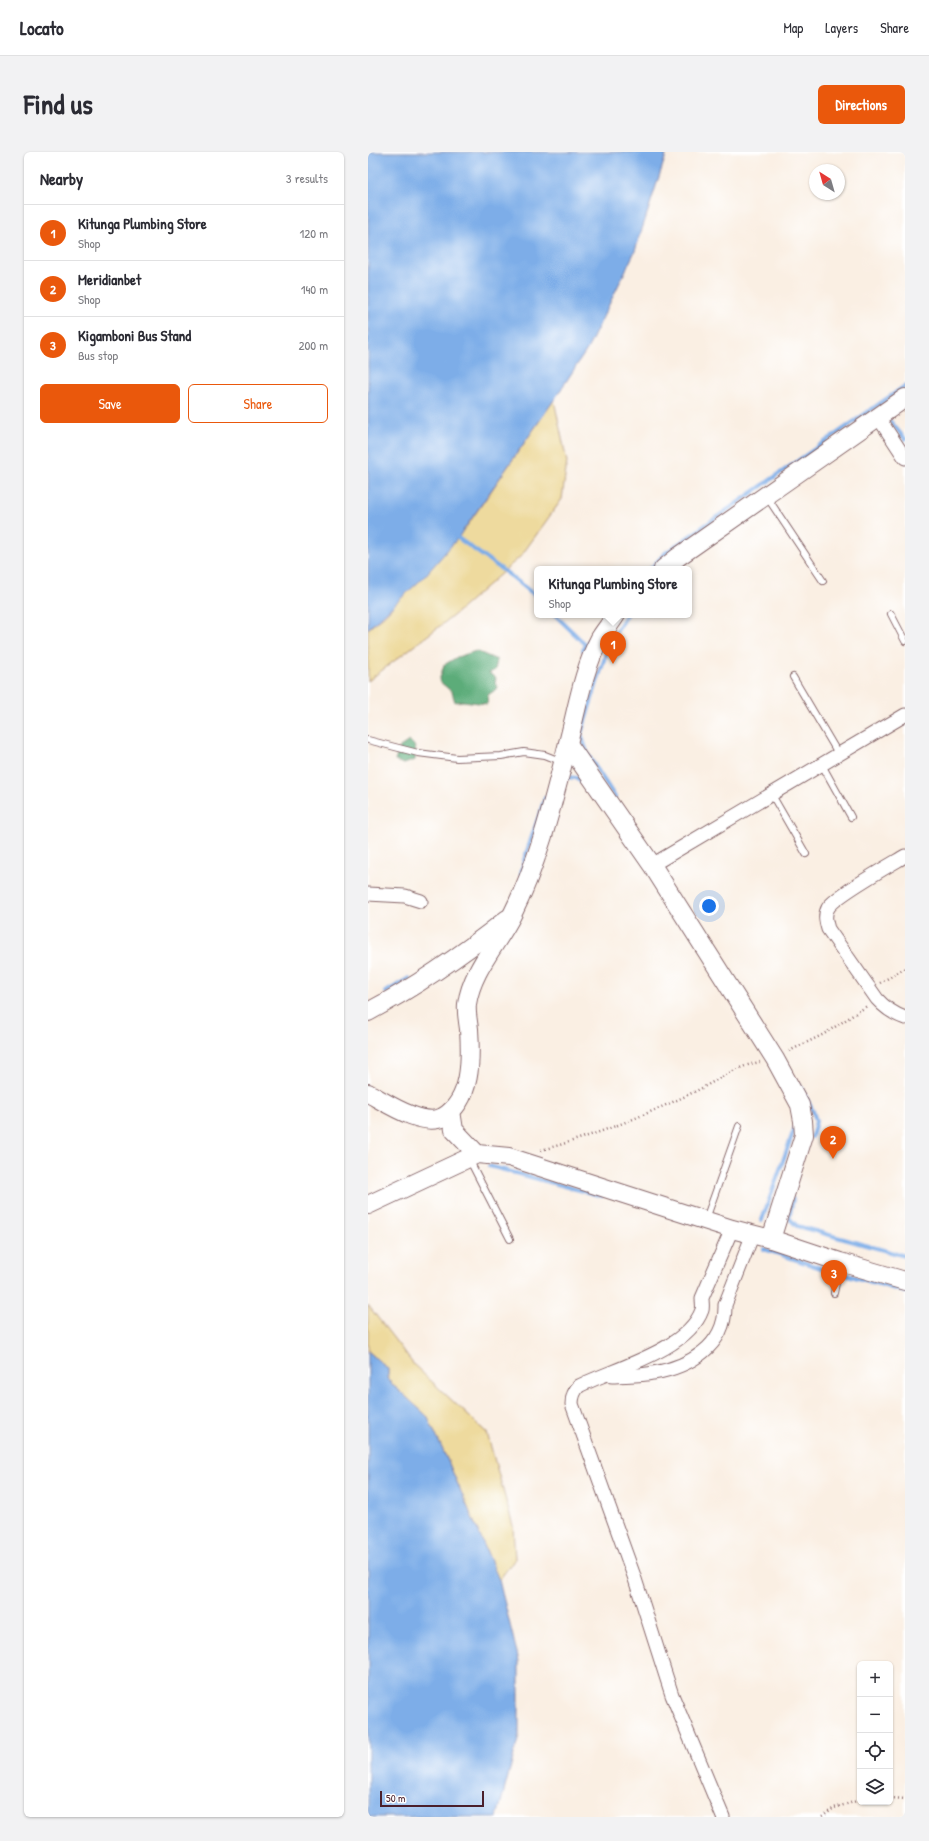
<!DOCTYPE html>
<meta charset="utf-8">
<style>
body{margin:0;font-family:"Patrick Hand",sans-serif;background:#f2f2f3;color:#2b2b33}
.controls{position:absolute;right:12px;bottom:12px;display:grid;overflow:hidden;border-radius:6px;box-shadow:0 1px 3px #0004}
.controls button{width:36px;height:36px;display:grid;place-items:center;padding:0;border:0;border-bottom:1px solid #e1e1e2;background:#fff;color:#2b2b33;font:20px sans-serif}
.compass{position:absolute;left:441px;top:12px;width:36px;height:36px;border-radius:50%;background:#fff;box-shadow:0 1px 3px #0004;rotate:323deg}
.scale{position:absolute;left:12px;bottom:10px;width:104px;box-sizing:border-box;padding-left:4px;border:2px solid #4a1f2b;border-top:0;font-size:11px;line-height:14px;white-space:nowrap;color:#4a1f2b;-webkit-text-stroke:3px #fff;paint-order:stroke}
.you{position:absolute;left:341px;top:754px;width:14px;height:14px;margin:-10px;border:3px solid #fff;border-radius:50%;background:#1a73e8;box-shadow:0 0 0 6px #1a73e833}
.badge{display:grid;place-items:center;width:26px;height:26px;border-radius:50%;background:#ea580c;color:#fff;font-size:13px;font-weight:700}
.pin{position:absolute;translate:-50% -33px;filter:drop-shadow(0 1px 2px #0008)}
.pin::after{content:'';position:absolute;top:21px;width:14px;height:12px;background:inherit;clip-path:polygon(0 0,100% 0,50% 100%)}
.popup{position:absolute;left:166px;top:414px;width:158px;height:52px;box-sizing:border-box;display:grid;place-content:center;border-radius:6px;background:#fff;filter:drop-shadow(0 1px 3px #0005);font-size:13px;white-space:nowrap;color:#7c7c81}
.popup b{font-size:15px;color:#2b2b33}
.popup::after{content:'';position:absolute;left:50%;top:100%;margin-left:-8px;border:8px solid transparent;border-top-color:#fff}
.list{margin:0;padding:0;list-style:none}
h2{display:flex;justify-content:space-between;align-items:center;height:52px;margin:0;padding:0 16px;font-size:17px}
h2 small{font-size:13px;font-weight:400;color:#7c7c81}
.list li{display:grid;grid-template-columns:26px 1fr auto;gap:12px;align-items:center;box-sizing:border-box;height:56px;padding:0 16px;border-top:1px solid #e1e1e2}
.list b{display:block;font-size:15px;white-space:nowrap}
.list p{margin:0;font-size:13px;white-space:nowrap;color:#7c7c81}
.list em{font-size:13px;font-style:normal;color:#7c7c81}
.actions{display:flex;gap:8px;padding:12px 16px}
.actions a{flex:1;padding:9px 0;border:1px solid #ea580c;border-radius:6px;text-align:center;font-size:14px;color:#ea580c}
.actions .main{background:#ea580c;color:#fff}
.icon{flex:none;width:22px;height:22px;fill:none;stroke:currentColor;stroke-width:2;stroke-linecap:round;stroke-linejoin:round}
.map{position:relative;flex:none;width:537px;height:1665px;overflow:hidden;border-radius:6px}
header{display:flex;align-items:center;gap:24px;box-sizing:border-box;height:56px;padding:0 20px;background:#fff;border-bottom:1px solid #e1e1e2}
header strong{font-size:19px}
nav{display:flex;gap:22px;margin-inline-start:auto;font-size:14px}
.intro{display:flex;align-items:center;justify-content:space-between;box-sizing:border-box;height:96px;padding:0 24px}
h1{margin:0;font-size:28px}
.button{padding:10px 18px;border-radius:6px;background:#ea580c;color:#fff;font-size:14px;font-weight:700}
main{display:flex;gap:24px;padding:0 24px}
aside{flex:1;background:#fff;border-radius:6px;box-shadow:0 1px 3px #0004}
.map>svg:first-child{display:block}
.forest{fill:#5bac79;stroke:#526652}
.sand{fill:#eeda9e;stroke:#9c7c64}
.water{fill:#7dade8;stroke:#64668a}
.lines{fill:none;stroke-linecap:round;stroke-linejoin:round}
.stream{stroke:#7dade8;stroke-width:4}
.service-casing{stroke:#88686b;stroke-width:8}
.minor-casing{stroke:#88686b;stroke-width:15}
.secondary-casing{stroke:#88686b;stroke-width:20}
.path{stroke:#88686b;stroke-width:2.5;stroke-dasharray:1 3;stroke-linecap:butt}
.service{stroke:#fff;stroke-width:6}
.minor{stroke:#fff;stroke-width:13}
.secondary{stroke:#fff;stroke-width:18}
</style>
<header>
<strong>Locato</strong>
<nav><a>Map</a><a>Layers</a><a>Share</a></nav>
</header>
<div class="intro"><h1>Find us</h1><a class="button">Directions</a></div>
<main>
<aside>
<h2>Nearby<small>3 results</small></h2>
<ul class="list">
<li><span class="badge">1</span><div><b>Kitunga Plumbing Store</b><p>Shop</p></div><em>120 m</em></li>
<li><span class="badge">2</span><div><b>Meridianbet</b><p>Shop</p></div><em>140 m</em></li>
<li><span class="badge">3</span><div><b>Kigamboni Bus Stand</b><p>Bus stop</p></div><em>200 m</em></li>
</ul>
<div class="actions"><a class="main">Save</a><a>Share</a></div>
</aside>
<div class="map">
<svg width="537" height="1665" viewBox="0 0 537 1665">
<rect width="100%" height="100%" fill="#fff"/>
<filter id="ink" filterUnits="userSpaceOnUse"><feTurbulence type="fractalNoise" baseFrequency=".025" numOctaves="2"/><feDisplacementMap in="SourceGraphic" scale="8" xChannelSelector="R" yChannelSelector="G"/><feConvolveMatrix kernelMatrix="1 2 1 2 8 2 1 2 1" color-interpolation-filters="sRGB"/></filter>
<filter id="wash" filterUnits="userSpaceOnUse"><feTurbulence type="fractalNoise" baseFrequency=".012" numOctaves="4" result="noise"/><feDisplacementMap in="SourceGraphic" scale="16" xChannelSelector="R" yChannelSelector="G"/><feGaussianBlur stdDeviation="0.9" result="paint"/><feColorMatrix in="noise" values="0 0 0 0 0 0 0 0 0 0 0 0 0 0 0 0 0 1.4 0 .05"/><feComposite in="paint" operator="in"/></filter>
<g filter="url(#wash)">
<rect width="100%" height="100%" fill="#faefe3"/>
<!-- forest -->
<g class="forest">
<path d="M108 499 129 508 127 518 121 521 128 526 127 530 130 536 120 543 119 552 95 549 87 550 84 540 71 529 76 513 89 505Z"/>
<path d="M41 589C49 594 48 599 47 608L36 612 27 609 32 595Z"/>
</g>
<!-- sand -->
<g class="sand">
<path d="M186 248 199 310 194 347 153 404 85 464 0 529V477L17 463 99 374Z"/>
<path d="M0 1153 46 1213 119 1281 145 1374 147 1407 131 1428 79 1307 59 1264 24 1232 20 1225V1217L0 1199Z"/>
</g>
<!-- water -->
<g class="water">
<path d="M0 0H299L267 99 220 196 186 248 90 386 56 425 0 477Z"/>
<path d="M0 1199 20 1217V1225L24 1232 59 1264 79 1307 131 1428 151 1509V1584L129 1665H0Z"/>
</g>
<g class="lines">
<!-- stream -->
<g class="stream">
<path d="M522 269 537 287"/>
<path d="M90 386 143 424 169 445"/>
<path d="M282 417 296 402 537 234"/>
<path d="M187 463 218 493"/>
<path d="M215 498 222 487"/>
<path d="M197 625 209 626 218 633"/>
<path d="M247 645 220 603 213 582 241 492 258 463"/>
<path d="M153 722 156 708 177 646"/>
<path d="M18 840 41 826"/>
<path d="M431 933 445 959 448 969 444 985"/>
<path d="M121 1014 234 1044"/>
<path d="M425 1047 421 1066 429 1074 537 1104"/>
<path d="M394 1068 428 972"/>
<path d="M396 1097 459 1118"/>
<path d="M473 1121 537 1140"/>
</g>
</g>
</g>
<g filter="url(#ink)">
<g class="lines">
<!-- service casing -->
<g class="service-casing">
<g id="service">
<path d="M399 345 455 429"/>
<path d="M523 462 537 489"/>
<path d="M425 525 471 603"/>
<path d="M0 588 50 601 89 606 133 604 156 600 177 603 192 609"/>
<path d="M454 613 483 665"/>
<path d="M404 643 438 702"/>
<path d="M101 1007 142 1087"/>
<path d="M338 1067 371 974"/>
<path d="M466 1141 472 1112"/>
</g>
</g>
<!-- minor casing -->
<g class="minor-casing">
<g id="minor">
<path d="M510 265 537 306"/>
<path d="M537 704C522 713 467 744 460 756 456 763 458 770 460 777L509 847C517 856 526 862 537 866"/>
<path d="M284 713 537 563"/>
<path d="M0 742 37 744 53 749"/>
<path d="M244 1224C258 1223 272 1224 285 1221 321 1215 358 1194 357 1153L385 1082"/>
<path d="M355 1665 304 1543 266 1424 204 1252C204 1244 206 1239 211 1234 245 1217 320 1198 334 1158 335 1155 334 1150 334 1146L364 1077"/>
</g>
</g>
<!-- secondary casing -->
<g class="secondary-casing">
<g id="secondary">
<path d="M295 417 310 405 537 246"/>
<path d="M200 592 284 713 407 907 432 953 435 969 436 983 403 1087"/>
<path d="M0 860C49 834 95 802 139 767"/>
<path d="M0 941C17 950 55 976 75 965 104 948 103 907 101 877 100 869 98 860 99 852 104 818 129 793 144 763 171 709 185 650 200 591 209 557 215 518 232 486 237 478 243 471 248 463"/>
<path d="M83 959 86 978 109 1002"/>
<path d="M0 1053 109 1002 141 1005 364 1077 403 1087 472 1110 537 1129"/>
</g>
</g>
<!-- path -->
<g class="path">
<path d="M512 831 537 816"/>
<path d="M421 899 456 882 499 854"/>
<path d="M173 998C224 985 278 963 326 940 347 930 368 914 392 910"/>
<path d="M522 1646 537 1647"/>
<path d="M454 1665 466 1656 492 1648"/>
</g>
<!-- service -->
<use href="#service" class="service"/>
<!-- minor -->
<use href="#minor" class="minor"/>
<!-- secondary -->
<use href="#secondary" class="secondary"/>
</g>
</g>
</svg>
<div class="controls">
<button>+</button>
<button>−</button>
<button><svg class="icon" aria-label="locate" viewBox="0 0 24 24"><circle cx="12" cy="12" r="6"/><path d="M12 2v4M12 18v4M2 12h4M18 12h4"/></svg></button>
<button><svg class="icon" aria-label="layers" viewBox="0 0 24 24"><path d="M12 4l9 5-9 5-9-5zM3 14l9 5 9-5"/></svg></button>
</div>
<svg class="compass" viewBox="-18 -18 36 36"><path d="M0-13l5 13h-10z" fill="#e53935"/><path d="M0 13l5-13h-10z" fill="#7c7c81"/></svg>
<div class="scale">50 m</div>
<div class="you"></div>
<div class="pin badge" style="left:245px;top:512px">1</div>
<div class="popup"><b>Kitunga Plumbing Store</b>Shop</div>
<div class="pin badge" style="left:465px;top:1007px">2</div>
<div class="pin badge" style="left:466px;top:1141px">3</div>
</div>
</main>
